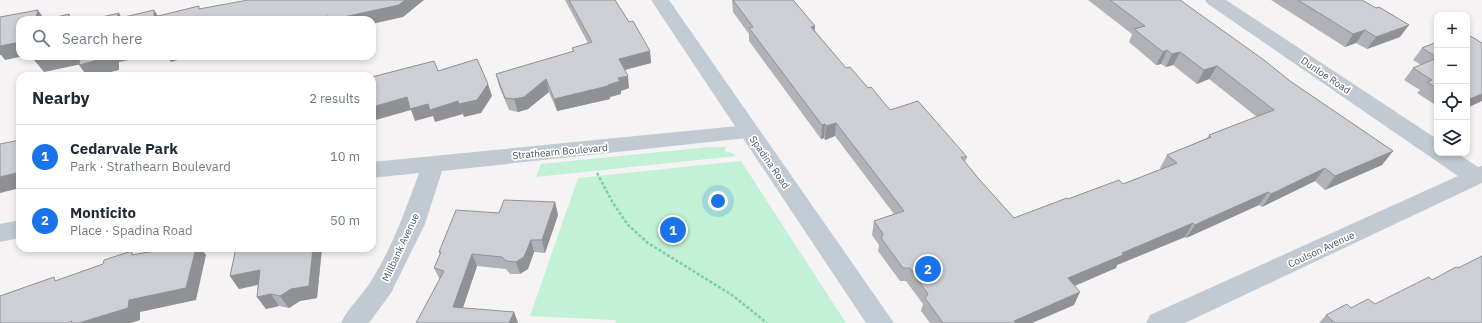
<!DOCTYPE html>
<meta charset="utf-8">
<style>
body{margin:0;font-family:"IBM Plex Sans",sans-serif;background:#f6f6f7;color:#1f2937}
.controls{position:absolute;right:12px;top:12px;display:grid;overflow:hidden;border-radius:8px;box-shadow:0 2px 6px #0003}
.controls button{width:36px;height:36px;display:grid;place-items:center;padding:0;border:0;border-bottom:1px solid #e0e1e3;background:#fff;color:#1f2937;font:20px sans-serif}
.you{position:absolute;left:718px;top:201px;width:14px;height:14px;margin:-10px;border:3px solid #fff;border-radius:50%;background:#1a73e8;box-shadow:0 0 0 6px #1a73e833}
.badge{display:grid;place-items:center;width:26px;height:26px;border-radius:50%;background:#1a73e8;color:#fff;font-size:13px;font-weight:700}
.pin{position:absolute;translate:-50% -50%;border:2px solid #fff;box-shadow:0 1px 4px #0006}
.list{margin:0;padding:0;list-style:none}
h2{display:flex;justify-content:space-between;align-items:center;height:52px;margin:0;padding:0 16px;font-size:17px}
h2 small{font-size:13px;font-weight:400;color:#747a83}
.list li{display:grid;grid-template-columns:26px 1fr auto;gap:12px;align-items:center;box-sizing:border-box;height:64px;padding:0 16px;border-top:1px solid #e0e1e3}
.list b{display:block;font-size:15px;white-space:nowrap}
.list p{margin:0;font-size:13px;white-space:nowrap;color:#747a83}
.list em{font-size:13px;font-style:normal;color:#747a83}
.icon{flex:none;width:22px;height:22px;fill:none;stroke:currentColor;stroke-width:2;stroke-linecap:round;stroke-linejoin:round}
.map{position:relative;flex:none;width:1482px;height:323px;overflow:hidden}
.search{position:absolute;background:#fff;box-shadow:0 2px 6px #0003;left:16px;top:16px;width:360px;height:44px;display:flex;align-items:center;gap:10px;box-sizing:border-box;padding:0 14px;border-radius:12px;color:#747a83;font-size:15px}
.panel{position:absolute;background:#fff;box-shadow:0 2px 6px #0003;left:16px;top:72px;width:360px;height:180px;border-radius:12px}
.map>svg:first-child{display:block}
.green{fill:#c3f1d5}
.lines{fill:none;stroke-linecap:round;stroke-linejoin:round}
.path{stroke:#7ad0a6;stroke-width:2.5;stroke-dasharray:3 2;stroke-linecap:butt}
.street{fill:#c1cad2;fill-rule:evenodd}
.secondary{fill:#c1cbd6;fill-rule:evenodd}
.wall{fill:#b0b2b7}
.shaded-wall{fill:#909195}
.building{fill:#cdcfd5;stroke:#909195}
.labels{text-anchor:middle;stroke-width:3.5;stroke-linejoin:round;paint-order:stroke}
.street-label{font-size:10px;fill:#4a5661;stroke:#fff}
</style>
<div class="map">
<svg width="1482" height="323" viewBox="0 0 1482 323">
<rect width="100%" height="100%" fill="#f5f3f3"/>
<!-- green -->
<g class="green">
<path d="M709 147H726L724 151 732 153 736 156 536 177 541 164Z"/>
<path d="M741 161 846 323H616L615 320 530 316 578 178Z"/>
</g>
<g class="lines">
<!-- path -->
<path class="path" d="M597 173 613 203 628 225 648 243 732 295 767 323"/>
<!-- street -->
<g class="street">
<path d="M1205 0H1226L1437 139V153H1457L1478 167 1482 166V183L1185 323H1146L1150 315 1458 176 1208 4Z"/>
<path d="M748 125 756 127 759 132 756 137 442 171 425 224 391 293 369 323H341C349 306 364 294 373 278 393 245 406 209 419 173L372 178V162Z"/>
<path d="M20 220V238L0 242V224Z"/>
</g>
<!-- secondary -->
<path class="secondary" d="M651 0H669L894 323H866Z"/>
</g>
<!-- wall -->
<g class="wall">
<path d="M565 0H615L629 22 650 51 651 63 625 70 629 88 621 91V94L610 97V99L557 111 549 92 528 109 518 112 509 110 499 86 496 74 573 52 572 48 588 43Z"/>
<path d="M732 0H793L815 31 846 68 890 110 967 157 965 162 978 178 1014 218 1068 199 1123 184 1161 169 1160 168 1167 155 1207 138 1209 135 1257 117 1209 79 1197 84 1173 65 1166 67 1161 64 1156 65 1129 42 1132 34 1088 0H1180L1290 81 1393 151 1382 165 1325 190 1315 181 1262 207 1259 205 1193 235 1186 238 1185 237 1117 265 1116 268 1075 286 1074 305 1032 323H930L921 311 923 304 906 281H900L878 251 879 245 872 235 874 221 894 214 835 136 825 140 824 138 821 139 749 41V34L733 12Z"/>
<path d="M1271 0H1362L1400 37 1367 49 1356 43 1345 47Z"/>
<path d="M1437 42V106L1417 93 1420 90 1404 80 1413 68 1421 65 1413 60 1422 48Z"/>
<path d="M555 202 558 215 545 253 534 252 528 269 520 274H510L506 269 477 266 463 308 514 312 518 323H416L440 280 434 268 440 255 439 252 499 213Z"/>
<path d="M236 248H322L317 298 300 301 289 308 279 306 266 309 257 297 258 285 239 289 230 276Z"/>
<path d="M1375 304 1482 323H1319L1326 315 1351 308Z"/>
</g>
<!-- shaded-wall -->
<g class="shaded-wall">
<path d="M405 0H424L403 17 372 24V20H330Z"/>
<path d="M38 10 45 20H35Z"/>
<path d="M154 10 161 20 154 17Z"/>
<path d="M119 13 123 20 116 19Z"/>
<path d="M69 14 73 20H68Z"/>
<path d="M328 16 329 20H311Z"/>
<path d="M1409 25 1400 37 1367 49 1376 37Z"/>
<path d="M815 26 814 39 811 27Z"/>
<path d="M1365 30 1356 43 1345 47 1353 34Z"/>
<path d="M20 42V56H24L5 60 1 55H0V44Z"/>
<path d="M1167 50 1161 64 1156 65 1163 52Z"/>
<path d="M650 51 651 63 620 71 619 59Z"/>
<path d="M1180 52 1173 65 1166 67 1172 54Z"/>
<path d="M51 56H142L143 57 119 62V70L94 76H87L79 65 82 64 44 72 34 60Z"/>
<path d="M144 56H153L145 58Z"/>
<path d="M167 56H192L171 62Z"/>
<path d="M1217 66 1209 79 1197 84 1204 70Z"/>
<path d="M628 76 629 88 621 91V94L610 97V99L557 111 554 99Z"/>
<path d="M546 79 549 92 528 109 518 112 514 99Z"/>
<path d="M488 84 492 96 481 113 464 117 459 104Z"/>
<path d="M1482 94V101L1467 108V100Z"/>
<path d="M407 97 428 104 458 101 463 114 435 122 433 116 415 121 411 110 372 121V107Z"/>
<path d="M836 123 835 136 825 140 826 126Z"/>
<path d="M825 124 824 138 821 139 822 125Z"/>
<path d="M1393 151 1382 165 1325 190 1335 176Z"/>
<path d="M1325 168 1315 181 1262 207 1271 194Z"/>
<path d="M20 172V188L0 193V177Z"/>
<path d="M1268 192 1259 205 1186 238 1195 225Z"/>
<path d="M555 202 558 215 545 253 542 240Z"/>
<path d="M1193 223 1185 237 1117 265 1116 268 1062 291 1068 278 1122 253Z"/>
<path d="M531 240 534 252 528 269 520 274 516 262Z"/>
<path d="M196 248H201L206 255 196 300 140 312V320L131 323H79L129 300Z"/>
<path d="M313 248H322L317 298 300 301 289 308 280 296Z"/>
<path d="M472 254 477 266 459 319 453 307Z"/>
<path d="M260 270 269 282 239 289 230 276Z"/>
<path d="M1080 292 1074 305 1032 323H1013L1014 321Z"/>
<path d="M271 294 279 306 266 309 257 297Z"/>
<path d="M514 312 518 323H509Z"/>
</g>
<!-- building -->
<g class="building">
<path d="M248 0H405L399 5 330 20H328V16L311 20H89L119 13 116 19 154 10V17L199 6V9Z"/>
<path d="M569 0H615L629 22 633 21 650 51 619 59 628 76 618 78 620 81 608 85V86L554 99 546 79 524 97 514 99 505 98 496 74 574 51 572 48 592 42Z"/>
<path d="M733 0H793L815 26 811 27 846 68 850 67 868 88 871 87 890 110 918 101 967 157H961L978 178 1014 218 1067 198 1068 199 1119 180 1123 184 1177 163 1167 155 1211 137 1209 135 1274 110 1217 66 1204 70 1180 52 1172 54 1167 50 1163 52 1134 29 1145 26 1110 0H1180L1264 60 1290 81 1393 151 1335 176 1325 168 1271 194 1268 192 1201 222 1195 225 1193 223 1122 253 1123 255 1068 278 1080 292 1014 321 1016 323H943L925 298 928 294 910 268H903L881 238 883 234 874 221 904 211 836 123 826 126 825 124 822 125 749 28 753 27Z"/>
<path d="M1298 0H1362L1376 8 1379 7 1409 25 1376 37 1365 30 1353 34Z"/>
<path d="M38 10 35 20H20V42L0 46V17Z"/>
<path d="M69 14 68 20H44Z"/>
<path d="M1467 34 1482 43V94L1467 100Z"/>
<path d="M1437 42V57L1422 48Z"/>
<path d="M34 56H51L34 60Z"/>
<path d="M80 56H110V57L79 65Z"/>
<path d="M1437 58V88L1427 82 1432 80 1413 68Z"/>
<path d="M477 59 488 84 477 100 459 104 458 101 430 110 428 104 410 109 407 97 372 107V77L434 61 438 71Z"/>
<path d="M20 140V172L0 177V144Z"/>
<path d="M504 200 555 202 542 240H531L524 257 516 262 506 261 502 257 472 254 453 307 514 312 509 323H416L444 271 434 268 441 252H439L456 210 499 213Z"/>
<path d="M171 248H196L186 288 129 300 128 308 79 323H71L72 321 67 323H0V296L54 277 55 281 103 264 104 260 132 251V255Z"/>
<path d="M236 248H313L309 286 291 289 280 296 271 294 257 297 260 270 230 276Z"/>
<path d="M1482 256V323H1335L1326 315 1347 304 1351 308 1368 299 1375 304 1429 277 1432 280 1456 267 1458 268Z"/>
</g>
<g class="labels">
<!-- street labels -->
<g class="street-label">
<text transform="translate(1326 75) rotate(34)" y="4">Dunloe Road</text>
<text transform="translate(560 151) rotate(-5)" y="4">Strathearn Boulevard</text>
<text transform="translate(770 162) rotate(55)" y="4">Spadina Road</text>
<text transform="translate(400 247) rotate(-65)" y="4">Millbank Avenue</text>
<text transform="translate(1321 249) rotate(-25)" y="4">Coulson Avenue</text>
</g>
</g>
</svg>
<div class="controls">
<button>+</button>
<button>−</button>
<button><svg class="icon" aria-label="locate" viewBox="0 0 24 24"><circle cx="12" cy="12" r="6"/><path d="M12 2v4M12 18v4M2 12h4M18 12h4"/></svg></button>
<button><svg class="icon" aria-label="layers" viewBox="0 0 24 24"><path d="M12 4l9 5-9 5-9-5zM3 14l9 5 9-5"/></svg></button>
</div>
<div class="you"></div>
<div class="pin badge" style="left:673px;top:230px">1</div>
<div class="pin badge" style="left:928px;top:269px">2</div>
<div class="search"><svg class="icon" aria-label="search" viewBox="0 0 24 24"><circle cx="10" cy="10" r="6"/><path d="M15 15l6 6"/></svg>Search here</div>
<section class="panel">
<h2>Nearby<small>2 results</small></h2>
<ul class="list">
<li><span class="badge">1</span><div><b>Cedarvale Park</b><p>Park · Strathearn Boulevard</p></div><em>10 m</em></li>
<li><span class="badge">2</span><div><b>Monticito</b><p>Place · Spadina Road</p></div><em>50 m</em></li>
</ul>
</section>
</div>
